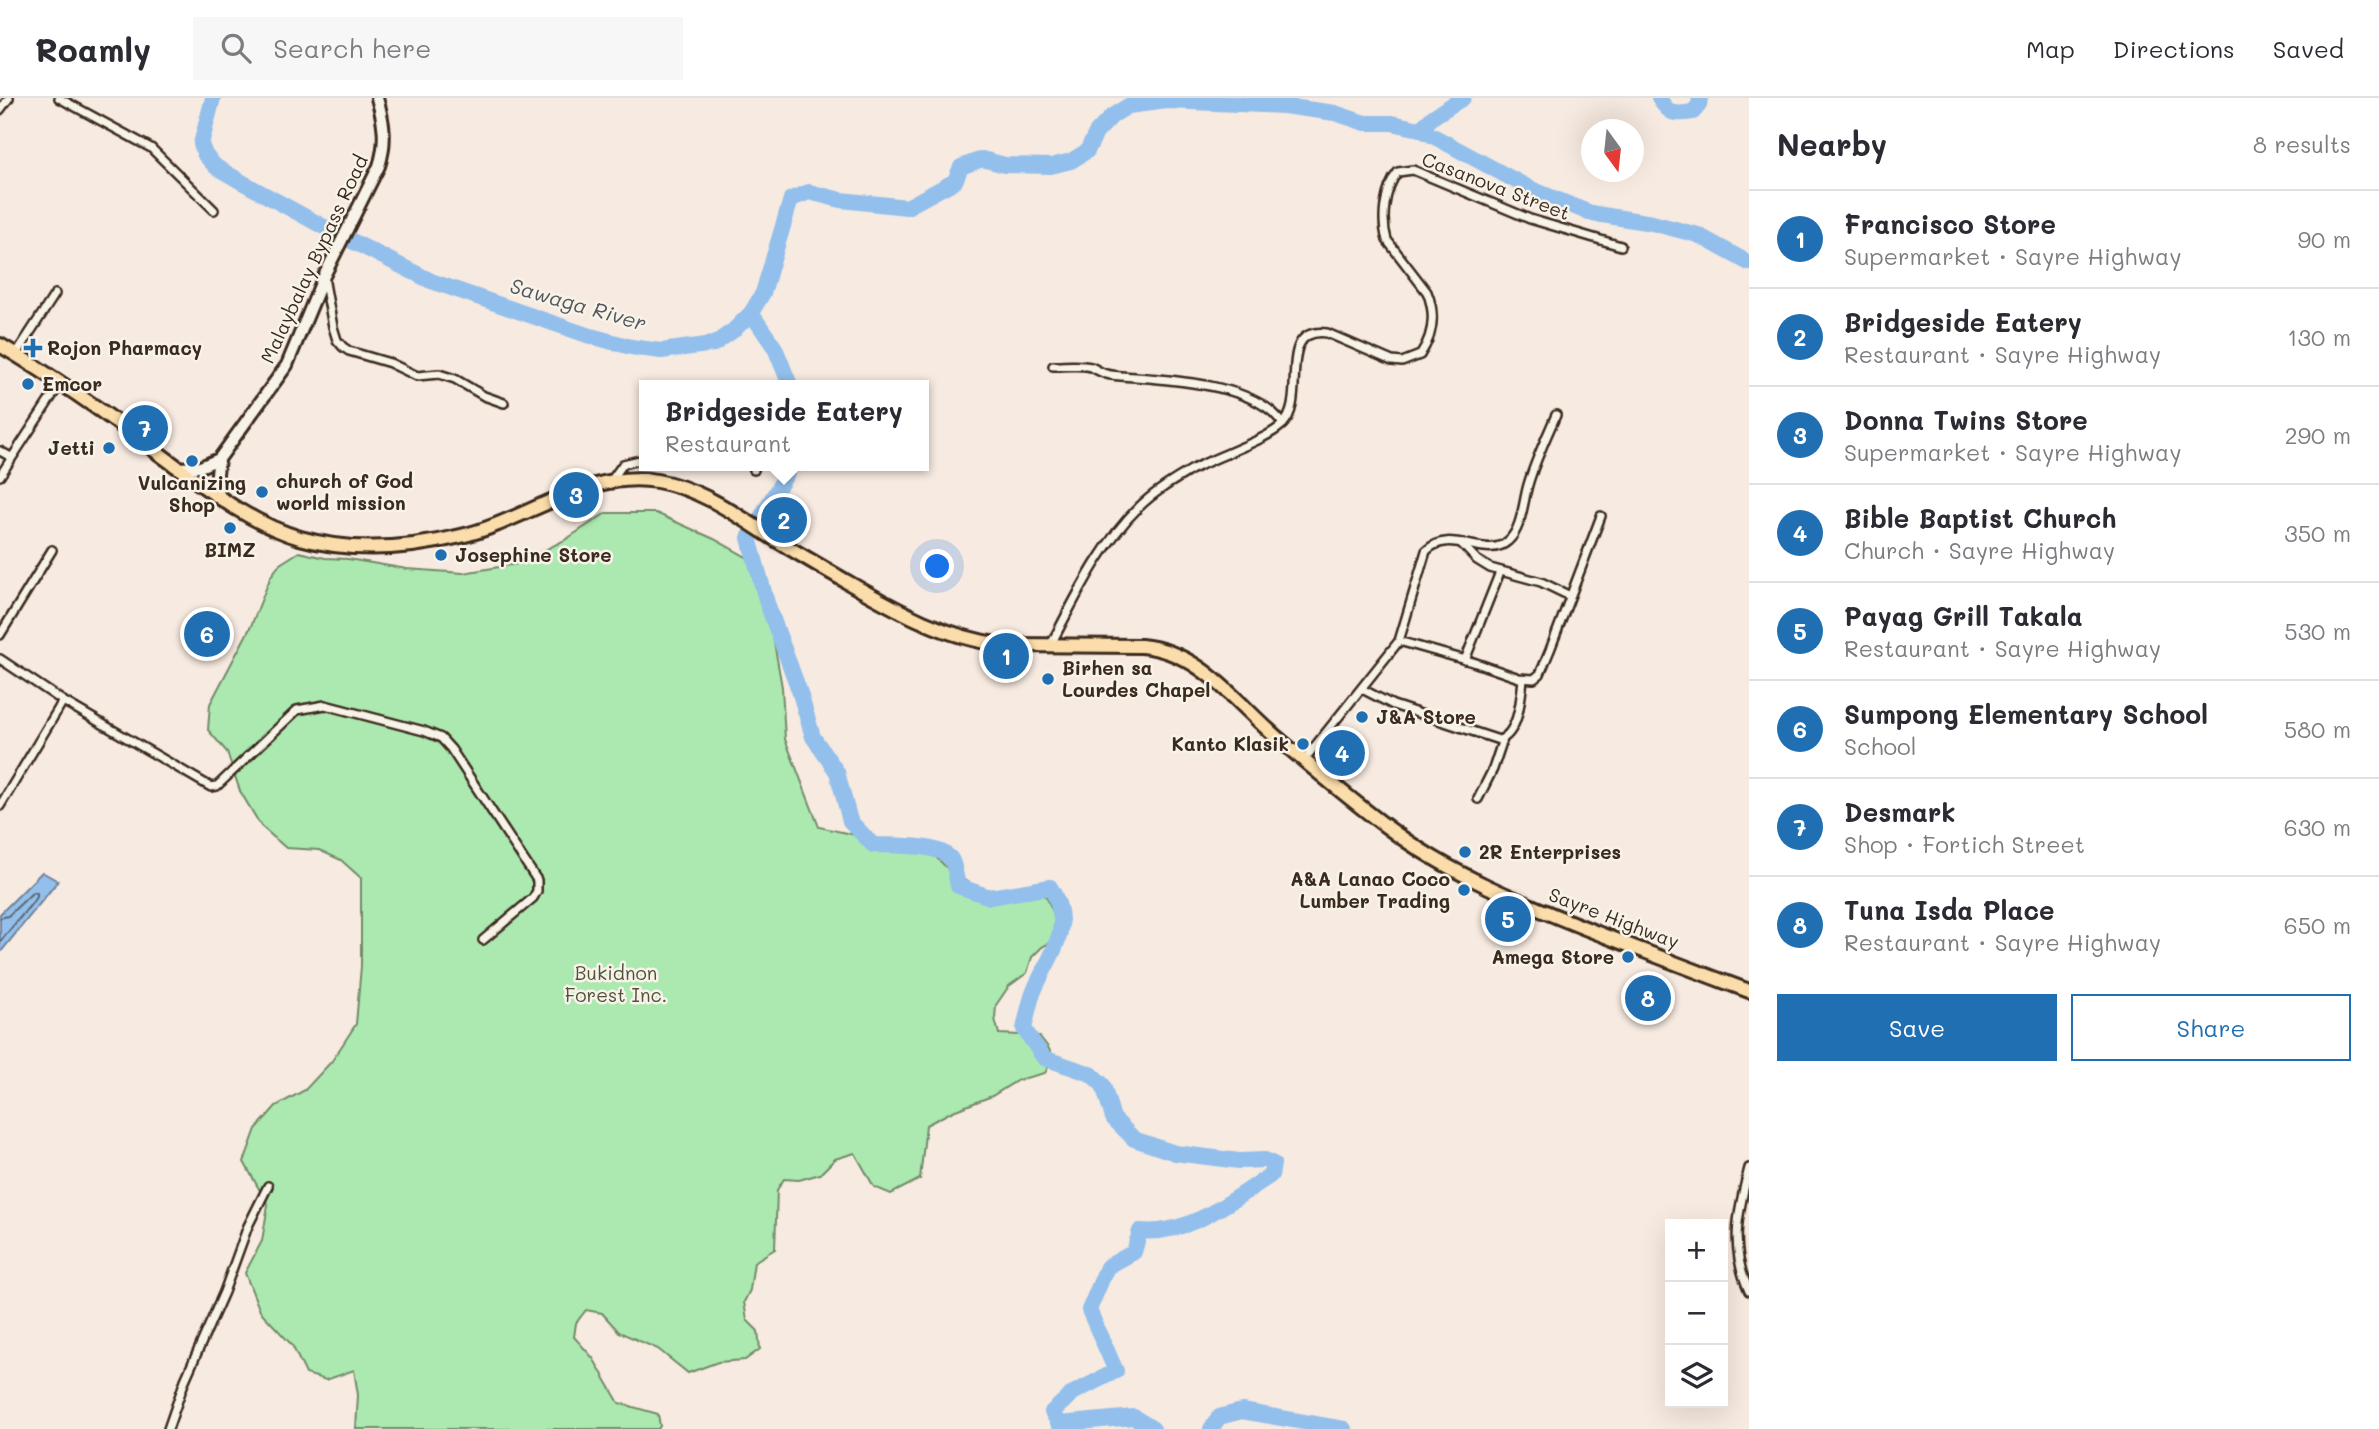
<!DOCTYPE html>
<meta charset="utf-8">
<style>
body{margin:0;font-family:Mali,sans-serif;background:#f7f7f7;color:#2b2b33}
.controls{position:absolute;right:21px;bottom:21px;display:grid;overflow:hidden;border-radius:0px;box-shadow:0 7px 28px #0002}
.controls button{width:63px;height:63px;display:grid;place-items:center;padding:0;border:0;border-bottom:2px solid #e1e1e2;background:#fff;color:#2b2b33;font:35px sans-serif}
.compass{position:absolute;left:1581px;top:21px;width:63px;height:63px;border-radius:50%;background:#fff;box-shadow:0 7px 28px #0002;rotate:165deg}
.you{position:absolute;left:938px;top:469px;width:24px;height:24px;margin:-18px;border:5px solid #fff;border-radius:50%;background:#1a73e8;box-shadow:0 0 0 10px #1a73e833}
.badge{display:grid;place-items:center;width:46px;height:46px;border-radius:50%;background:#1f6fb2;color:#fff;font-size:23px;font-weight:700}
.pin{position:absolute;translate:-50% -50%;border:4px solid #fff;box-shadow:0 2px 7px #0006}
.popup{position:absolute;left:639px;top:282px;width:290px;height:91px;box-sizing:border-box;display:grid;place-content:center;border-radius:0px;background:#fff;filter:drop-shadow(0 2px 5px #0005);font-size:23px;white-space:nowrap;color:#7c7c81}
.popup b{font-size:26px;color:#2b2b33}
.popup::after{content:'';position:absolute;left:50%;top:100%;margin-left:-14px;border:14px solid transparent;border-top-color:#fff}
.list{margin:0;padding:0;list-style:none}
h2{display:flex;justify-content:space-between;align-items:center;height:91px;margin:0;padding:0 28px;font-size:30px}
h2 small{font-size:23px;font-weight:400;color:#7c7c81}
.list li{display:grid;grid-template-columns:46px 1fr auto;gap:21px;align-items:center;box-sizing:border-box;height:98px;padding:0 28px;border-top:2px solid #e1e1e2}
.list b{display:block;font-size:26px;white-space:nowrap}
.list p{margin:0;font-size:23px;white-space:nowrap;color:#7c7c81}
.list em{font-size:23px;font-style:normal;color:#7c7c81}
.actions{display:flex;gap:14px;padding:21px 28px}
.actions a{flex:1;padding:16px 0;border:2px solid #1f6fb2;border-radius:0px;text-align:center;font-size:24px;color:#1f6fb2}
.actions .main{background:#1f6fb2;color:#fff}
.icon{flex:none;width:38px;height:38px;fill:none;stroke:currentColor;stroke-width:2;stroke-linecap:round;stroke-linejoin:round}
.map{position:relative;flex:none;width:1749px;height:1331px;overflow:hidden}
header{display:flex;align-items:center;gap:42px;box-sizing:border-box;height:98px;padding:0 35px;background:#fff;border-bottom:2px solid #e1e1e2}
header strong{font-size:33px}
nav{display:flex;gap:38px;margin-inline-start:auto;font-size:24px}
.search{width:490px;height:63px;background:#f7f7f7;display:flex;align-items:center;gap:18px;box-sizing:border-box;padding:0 24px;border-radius:0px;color:#7c7c81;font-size:26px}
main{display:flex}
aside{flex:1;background:#fff}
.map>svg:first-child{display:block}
.green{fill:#abe9b1;stroke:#738a68;stroke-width:2}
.water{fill:#92bfec;stroke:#6f839a;stroke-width:2}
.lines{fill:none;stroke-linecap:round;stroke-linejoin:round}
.shore{stroke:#5e6670;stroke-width:2}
.river{stroke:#92bfec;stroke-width:16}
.street-casing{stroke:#3b2a1e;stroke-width:12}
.secondary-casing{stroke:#3b2a1e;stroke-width:16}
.highway-casing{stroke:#3b2a1e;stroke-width:18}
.street{stroke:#f7f3e8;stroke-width:7}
.secondary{stroke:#f7f3e8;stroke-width:10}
.highway{stroke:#fbddab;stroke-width:12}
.poi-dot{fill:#1f6fb2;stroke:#f7f3e8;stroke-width:2.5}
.labels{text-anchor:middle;stroke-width:5;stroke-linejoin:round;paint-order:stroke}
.street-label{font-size:19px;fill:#3b2a1e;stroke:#f7f3e8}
.poi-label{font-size:19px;font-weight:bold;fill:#3b2a1e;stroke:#f7f3e8;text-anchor:start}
.park-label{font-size:19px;fill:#51503b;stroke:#f7f3e8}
.water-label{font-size:21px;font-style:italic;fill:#55575c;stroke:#f7f3e8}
</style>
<header>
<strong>Roamly</strong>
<div class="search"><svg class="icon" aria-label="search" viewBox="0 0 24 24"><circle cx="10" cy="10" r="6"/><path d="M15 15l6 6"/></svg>Search here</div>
<nav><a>Map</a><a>Directions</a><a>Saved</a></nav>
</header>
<main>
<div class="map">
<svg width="1749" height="1331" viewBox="0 0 1749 1331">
<rect width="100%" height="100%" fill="#f7eae0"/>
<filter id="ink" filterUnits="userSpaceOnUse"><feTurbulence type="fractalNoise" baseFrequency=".0143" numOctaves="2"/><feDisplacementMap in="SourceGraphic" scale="14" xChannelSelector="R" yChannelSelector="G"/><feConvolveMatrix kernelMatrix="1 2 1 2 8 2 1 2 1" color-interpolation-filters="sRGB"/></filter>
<g filter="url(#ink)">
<!-- green -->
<path class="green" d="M606 415H656L714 441 757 465 767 505 782 589 785 641 819 729 905 748 936 759 955 778 985 792 1016 791 1046 798 1057 823V841L1042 849 1032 859 1027 875 1009 888 996 907 995 921 999 936 1039 938C1052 953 1056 957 1045 975L1018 982 992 998 953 1013 926 1027 920 1081 891 1096 874 1089 855 1055 835 1061 820 1076 799 1082 784 1081 777 1092 775 1151 754 1164 750 1192 744 1204 747 1222 758 1233 760 1251 745 1262 718 1264 688 1275 658 1251 619 1234 602 1215 586 1212 576 1225 574 1239 593 1260 619 1305 658 1316 660 1328 658 1331H356L358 1297 354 1272 326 1282 306 1276 292 1247 260 1213 245 1175 262 1143 268 1107 244 1064 256 1031 276 1008 305 992 332 963 356 926 361 868V780L341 762 319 752 286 750 261 728 240 693 227 654 208 632 210 606 251 528 271 478 280 466 299 454 325 460 348 461 407 471 463 475 517 466 565 442Z"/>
<!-- water -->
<path class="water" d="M42 774 58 783 0 855V816Z"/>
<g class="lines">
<!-- shore -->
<path class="shore" d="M0 820 8 818 33 794 37 795V799L0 844"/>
<!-- river -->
<g class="river">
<path d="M213 0 201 46 205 57 216 69 240 83 324 129 431 183 587 237 631 249 661 253 714 246 734 232 751 215 763 195 791 101 809 94 841 102 907 109 955 83 961 69 982 61 1005 67 1051 68 1071 63 1087 53 1096 35 1112 18 1128 8 1167 3 1284 8 1335 15 1365 25H1392L1420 31 1531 91 1590 115 1652 125 1698 137 1749 165"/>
<path d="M1659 0C1669 17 1675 17 1693 14L1699 7 1700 0"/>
<path d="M1420 31 1434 18 1463 0"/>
<path d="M751 215 775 250 790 287"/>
<path d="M791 368 749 440 767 505 799 592 813 639 837 674 850 723 873 747C891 748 940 745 951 761 955 767 956 780 958 788L990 799 1050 789C1076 830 1050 855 1034 893 1029 905 1027 919 1024 931L1044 960 1091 976 1103 987 1113 1020 1134 1041 1175 1055 1239 1063 1265 1062 1273 1066 1271 1077C1233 1102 1188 1138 1140 1133L1134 1154 1107 1169 1089 1212 1116 1273 1073 1295 1052 1314 1059 1326 1134 1319 1153 1331"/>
<path d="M1211 1331 1219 1319 1242 1313 1344 1331"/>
</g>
<!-- street casing -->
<g class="street-casing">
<g id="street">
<path d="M59 0 151 50 214 112"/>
<path d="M0 12 9 0"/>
<path d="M324 179 333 229 337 242 343 249 349 253 390 265 417 278 439 276 455 281 484 298 504 305"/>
<path d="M16 256 55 196"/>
<path d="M1053 268C1065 268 1080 266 1091 269 1098 272 1102 276 1111 277 1159 282 1254 282 1283 326"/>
<path d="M0 353 11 359"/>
<path d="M754 368V372"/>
<path d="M0 378 60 286"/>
<path d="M611 383 623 366 644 361"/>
<path d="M1461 445 1477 462 1490 470 1541 484 1570 498"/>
<path d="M0 537 52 452"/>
<path d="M1399 543 1426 453C1450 428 1486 463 1508 443 1522 431 1523 404 1528 387 1535 363 1546 340 1556 317"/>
<path d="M1050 548C1075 501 1100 447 1139 409 1154 394 1173 383 1191 372 1216 358 1263 344 1282 327 1309 303 1274 228 1327 235L1392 263 1402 264 1420 257C1433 238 1436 216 1427 194L1387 142C1381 122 1384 91 1398 74L1413 72 1530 121 1621 148"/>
<path d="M0 561 63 603 211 689 217 688 297 612 325 607 424 633 441 640 451 651 537 782V793L533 800 483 842"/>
<path d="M1465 562 1500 474"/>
<path d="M1362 591 1393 607 1499 642C1519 636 1521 599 1523 581"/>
<path d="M1304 662 1399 543 1473 564 1519 580 1534 581 1540 576 1550 552 1601 418"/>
<path d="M1478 701 1493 671 1503 641"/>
<path d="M0 708 63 603"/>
<path d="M1749 1070C1738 1115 1729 1149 1749 1193"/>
<path d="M168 1331 185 1282 224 1194 248 1128 268 1088"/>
</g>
</g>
<!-- secondary casing -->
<g class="secondary-casing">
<g id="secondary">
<path d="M178 370 200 369 219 361"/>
<path d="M220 401 216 383 219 361 287 267 324 178 379 68C387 43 384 24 377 0"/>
</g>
</g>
<!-- highway casing -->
<g class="highway-casing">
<path id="highway" d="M0 247C54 279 107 316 157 354 202 387 246 424 300 440 353 455 408 451 461 438 526 423 587 371 657 383 704 391 742 421 781 445 804 459 827 472 849 485 898 513 946 540 1003 547L1141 548C1199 553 1234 602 1275 638 1312 669 1348 700 1387 729 1449 776 1522 805 1595 834 1646 854 1698 874 1749 893"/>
</g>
<!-- street -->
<use href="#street" class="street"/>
<!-- secondary -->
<use href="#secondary" class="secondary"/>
<!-- highway -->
<use href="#highway" class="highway"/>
</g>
</g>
<!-- markers -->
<g class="poi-dot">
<path d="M29.5 239.5h7v7h7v7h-7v7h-7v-7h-7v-7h7z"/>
<circle cx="28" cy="286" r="7"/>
<circle cx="109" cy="350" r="7"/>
<circle cx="192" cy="363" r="7"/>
<circle cx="262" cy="394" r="7"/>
<circle cx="230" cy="430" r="7"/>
<circle cx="441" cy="457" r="7"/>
<circle cx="1048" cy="581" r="7"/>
<circle cx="1362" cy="619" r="7"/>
<circle cx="1303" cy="646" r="7"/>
<circle cx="1465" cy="754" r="7"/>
<circle cx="1464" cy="792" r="7"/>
<circle cx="1628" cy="859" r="7"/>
</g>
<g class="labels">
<!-- street labels -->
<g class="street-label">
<text transform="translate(1496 88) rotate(21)" y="7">Casanova Street</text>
<text transform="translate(314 161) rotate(-65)" y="7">Malaybalay Bypass Road</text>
<text transform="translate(1614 820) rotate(21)" y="7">Sayre Highway</text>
</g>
<!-- poi labels -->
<g class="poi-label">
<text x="47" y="257">Rojon Pharmacy</text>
<text x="42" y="293">Emcor</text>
<text x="95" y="357" text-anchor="end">Jetti</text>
<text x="276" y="390">church of God<tspan x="276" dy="22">world mission</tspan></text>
<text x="192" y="392" text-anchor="middle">Vulcanizing<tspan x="192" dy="22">Shop</tspan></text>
<text x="230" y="459" text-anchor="middle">BIMZ</text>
<text x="455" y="464">Josephine Store</text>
<text x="1062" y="577">Birhen sa<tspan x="1062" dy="22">Lourdes Chapel</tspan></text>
<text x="1376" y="626">J&amp;A Store</text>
<text x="1289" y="653" text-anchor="end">Kanto Klasik</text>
<text x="1479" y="761">2R Enterprises</text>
<text x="1450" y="788" text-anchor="end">A&amp;A Lanao Coco<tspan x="1450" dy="22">Lumber Trading</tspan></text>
<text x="1614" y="866" text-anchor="end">Amega Store</text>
</g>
<!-- park labels -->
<g class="park-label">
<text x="616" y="882">Bukidnon<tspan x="616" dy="22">Forest Inc.</tspan></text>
</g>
<!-- water labels -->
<g class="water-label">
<text transform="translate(578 207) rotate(16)" y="7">Sawaga River</text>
</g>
</g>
</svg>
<div class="controls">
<button>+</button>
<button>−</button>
<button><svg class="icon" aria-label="layers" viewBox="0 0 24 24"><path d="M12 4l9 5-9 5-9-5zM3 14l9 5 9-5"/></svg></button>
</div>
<svg class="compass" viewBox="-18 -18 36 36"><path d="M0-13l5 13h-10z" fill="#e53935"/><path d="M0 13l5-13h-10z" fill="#7c7c81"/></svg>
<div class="you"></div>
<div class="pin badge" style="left:1006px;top:558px">1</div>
<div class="pin badge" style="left:784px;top:422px">2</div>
<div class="popup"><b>Bridgeside Eatery</b>Restaurant</div>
<div class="pin badge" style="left:576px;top:397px">3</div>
<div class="pin badge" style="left:1342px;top:655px">4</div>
<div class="pin badge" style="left:1508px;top:821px">5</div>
<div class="pin badge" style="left:207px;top:536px">6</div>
<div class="pin badge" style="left:145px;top:330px">7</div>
<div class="pin badge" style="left:1648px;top:900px">8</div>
</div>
<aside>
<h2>Nearby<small>8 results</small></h2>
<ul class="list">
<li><span class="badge">1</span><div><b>Francisco Store</b><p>Supermarket · Sayre Highway</p></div><em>90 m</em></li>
<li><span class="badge">2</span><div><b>Bridgeside Eatery</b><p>Restaurant · Sayre Highway</p></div><em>130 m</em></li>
<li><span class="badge">3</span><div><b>Donna Twins Store</b><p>Supermarket · Sayre Highway</p></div><em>290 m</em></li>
<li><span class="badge">4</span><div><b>Bible Baptist Church</b><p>Church · Sayre Highway</p></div><em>350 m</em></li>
<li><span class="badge">5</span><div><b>Payag Grill Takala</b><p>Restaurant · Sayre Highway</p></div><em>530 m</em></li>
<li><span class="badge">6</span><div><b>Sumpong Elementary School</b><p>School</p></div><em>580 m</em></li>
<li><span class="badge">7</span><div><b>Desmark</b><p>Shop · Fortich Street</p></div><em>630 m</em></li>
<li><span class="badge">8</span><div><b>Tuna Isda Place</b><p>Restaurant · Sayre Highway</p></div><em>650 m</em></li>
</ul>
<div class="actions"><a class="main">Save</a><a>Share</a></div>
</aside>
</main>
